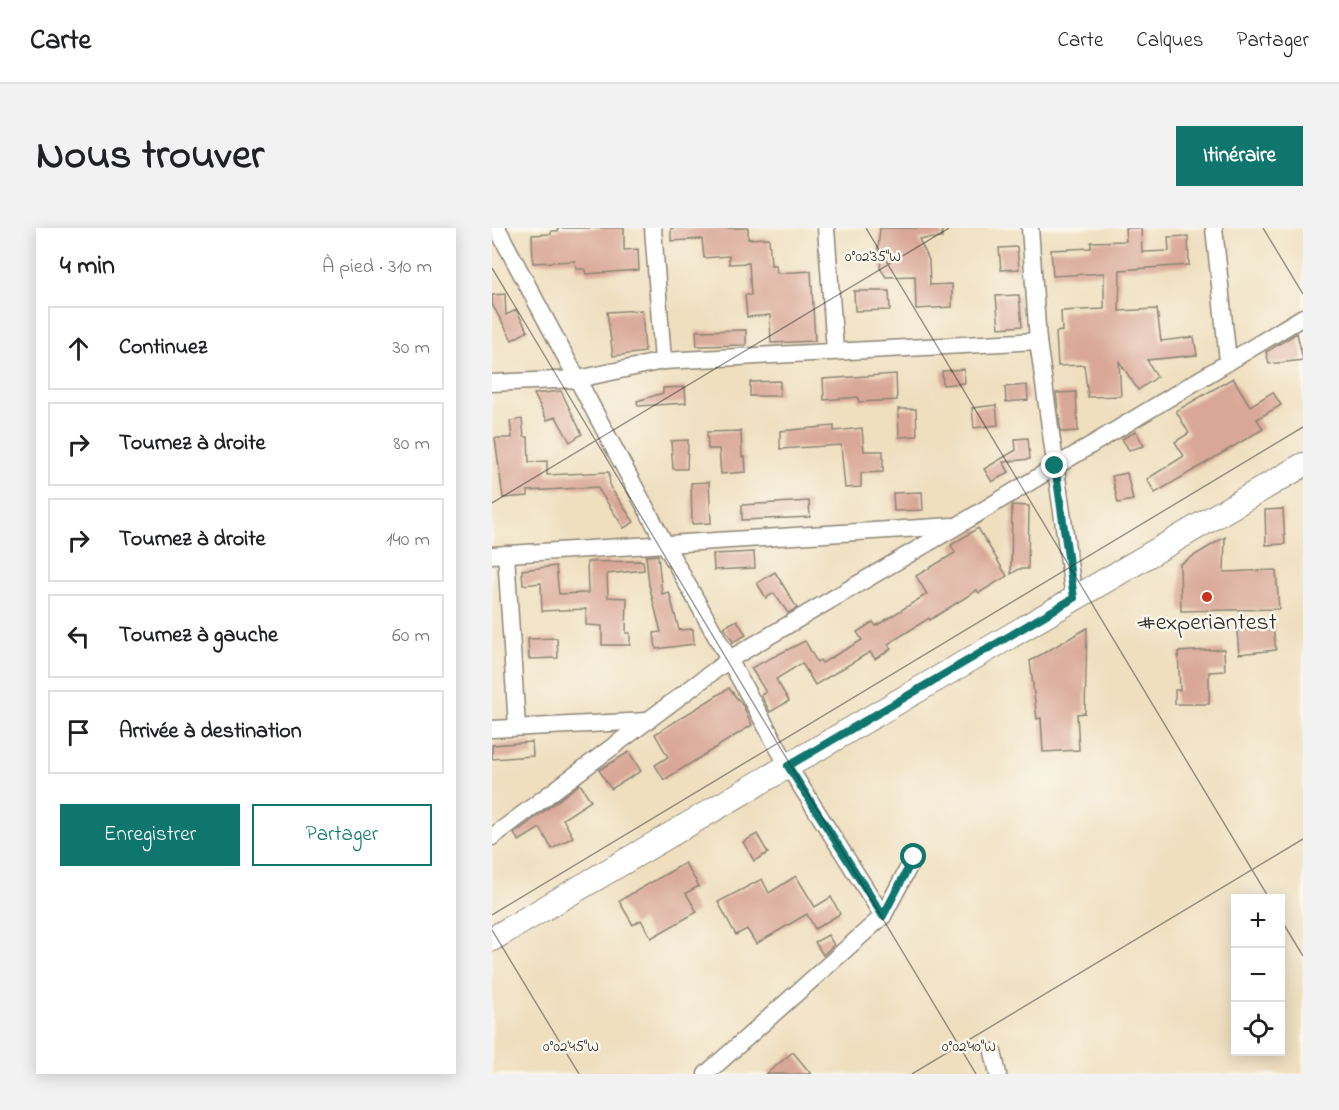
<!DOCTYPE html>
<html lang="fr">
<meta charset="utf-8">
<style>
body{margin:0;font-family:"Indie Flower",sans-serif;background:#f2f2f2;color:#202124}
.controls{position:absolute;right:18px;bottom:18px;display:grid;overflow:hidden;border-radius:0px;box-shadow:0 3px 15px #0003}
.controls button{width:54px;height:54px;display:grid;place-items:center;padding:0;border:0;border-bottom:2px solid #e0e0e0;background:#fff;color:#202124;font:30px sans-serif}
.stop{position:absolute;width:18px;height:18px;margin:-14px;border:4px solid #0f766e;border-radius:50%;background:#fff}
.stop.end{background:#0f766e;border-color:#fff;box-shadow:0 2px 6px #0008}
.list{margin:0;padding:0;list-style:none}
h2{display:flex;justify-content:space-between;align-items:center;height:78px;margin:0;padding:0 24px;font-size:26px}
h2 small{font-size:20px;font-weight:400;color:#757577}
.list li{display:grid;grid-template-columns:39px 1fr auto;gap:18px;align-items:center;box-sizing:border-box;height:84px;margin:0 12px 12px;padding:0 12px;border:2px solid #e0e0e0;border-radius:0px}
.list b{display:block;font-size:22px;white-space:nowrap}
.list em{font-size:20px;font-style:normal;color:#757577}
.actions{display:flex;gap:12px;padding:18px 24px}
.actions a{flex:1;padding:14px 0;border:2px solid #0f766e;border-radius:0px;text-align:center;font-size:21px;color:#0f766e}
.actions .main{background:#0f766e;color:#fff}
.icon{flex:none;width:33px;height:33px;fill:none;stroke:currentColor;stroke-width:2;stroke-linecap:round;stroke-linejoin:round}
.map{position:relative;flex:none;width:811px;height:846px;overflow:hidden;border-radius:0px}
header{display:flex;align-items:center;gap:36px;box-sizing:border-box;height:84px;padding:0 30px;background:#fff;border-bottom:2px solid #e0e0e0}
header strong{font-size:28px}
nav{display:flex;gap:33px;margin-inline-start:auto;font-size:21px}
.intro{display:flex;align-items:center;justify-content:space-between;box-sizing:border-box;height:144px;padding:0 36px}
h1{margin:0;font-size:42px}
.button{padding:15px 27px;border-radius:0px;background:#0f766e;color:#fff;font-size:21px;font-weight:700}
main{display:flex;gap:36px;padding:0 36px}
aside{flex:1;background:#fff;border-radius:0px;box-shadow:0 3px 15px #0003}
.map>svg:first-child{display:block}
.building{fill:#d9a797}
.lines{fill:none;stroke-linecap:round;stroke-linejoin:round}
.street-casing{stroke:#8d8575;stroke-width:19}
.secondary-casing{stroke:#8d8575;stroke-width:26}
.street{stroke:#fff;stroke-width:16}
.secondary{stroke:#fff;stroke-width:24}
.route{stroke:#0f766e;stroke-width:8}
.ticks{fill:none;stroke:#2b2b2b;stroke-width:1.5;stroke-opacity:0.45}
.poi-dot{fill:#c8321e;stroke:#fbf7ec;stroke-width:2}
.labels{text-anchor:middle;stroke-width:5;stroke-linejoin:round;paint-order:stroke}
.poi-label{font-size:24px;fill:#2b2b2b;stroke:#fbf7ec}
.ticks-label{font-size:15px;text-anchor:middle;fill:#2b2b2b;stroke:#fbf7ec;stroke-width:5;stroke-linejoin:round;paint-order:stroke}
</style>
<header>
<strong>Carte</strong>
<nav><a>Carte</a><a>Calques</a><a>Partager</a></nav>
</header>
<div class="intro"><h1>Nous trouver</h1><a class="button">Itinéraire</a></div>
<main>
<aside>
<h2>4 min<small>À pied · 310 m</small></h2>
<ul class="list">
<li><svg class="icon" aria-label="ahead" viewBox="0 0 24 24"><path d="M12 20V5M6 11l6-6 6 6"/></svg><div><b>Continuez</b></div><em>30 m</em></li>
<li><svg class="icon" aria-label="right" viewBox="0 0 24 24"><path d="M7 20v-9h11M14 6l5 5-5 5"/></svg><div><b>Tournez à droite</b></div><em>80 m</em></li>
<li><svg class="icon" aria-label="right" viewBox="0 0 24 24"><path d="M7 20v-9h11M14 6l5 5-5 5"/></svg><div><b>Tournez à droite</b></div><em>140 m</em></li>
<li><svg class="icon" aria-label="left" viewBox="0 0 24 24"><path d="M17 20v-9H6M10 6l-5 5 5 5"/></svg><div><b>Tournez à gauche</b></div><em>60 m</em></li>
<li><svg class="icon" aria-label="arrive" viewBox="0 0 24 24"><path d="M6 21V4h12l-3 4 3 4H6"/></svg><div><b>Arrivée à destination</b></div></li>
</ul>
<div class="actions"><a class="main">Enregistrer</a><a>Partager</a></div>
</aside>
<div class="map">
<svg width="811" height="846" viewBox="0 0 811 846">
<rect width="100%" height="100%" fill="#fbf7ec"/>
<filter id="ink" filterUnits="userSpaceOnUse"><feTurbulence type="fractalNoise" baseFrequency=".0167" numOctaves="2"/><feDisplacementMap in="SourceGraphic" scale="12" xChannelSelector="R" yChannelSelector="G"/><feConvolveMatrix kernelMatrix="1 2 1 2 8 2 1 2 1" color-interpolation-filters="sRGB"/></filter>
<filter id="wash" filterUnits="userSpaceOnUse"><feTurbulence type="fractalNoise" baseFrequency=".008" numOctaves="4" result="noise"/><feDisplacementMap in="SourceGraphic" scale="24" xChannelSelector="R" yChannelSelector="G"/><feGaussianBlur stdDeviation="1.35" result="paint"/><feColorMatrix in="noise" values="0 0 0 0 0 0 0 0 0 0 0 0 0 0 0 0 0 1.4 0 .05"/><feComposite in="paint" operator="in"/></filter>
<g filter="url(#wash)">
<rect width="100%" height="100%" fill="#efdfbf"/>
<g id="blocks">
<!-- building -->
<g class="building">
<path d="M66 0H132V22L146 21 147 42 94 46 93 41H84L83 33 41 35 40 7 59 6V3H66Z"/>
<path d="M179 0H256V11L277 10 279 37H284L285 45 319 43 323 113 279 115 278 87 255 89 253 67H259L257 35 237 36V28L212 30 210 11 179 13Z"/>
<path d="M388 0H450V10L427 11 437 32 438 57 460 56V79L424 81 423 48 394 49 388 40 389 32H385Z"/>
<path d="M633 0H649L650 24 677 23 676 9 696 8 697 37 628 42 627 83 665 81 669 113 702 109 705 127 655 132 665 149 646 162 627 133 629 168 596 169 592 137 566 138 564 104 570 103 569 83 612 81V45L561 48 559 22 599 20V14L634 13Z"/>
<path d="M525 19 527 41 509 42 507 20Z"/>
<path d="M362 63H397L398 82 363 83Z"/>
<path d="M13 66 14 87 24 82 36 103 20 112 0 76V67Z"/>
<path d="M527 67 530 98 507 100 504 68Z"/>
<path d="M150 82 153 124 121 128 115 84Z"/>
<path d="M254 102V117L205 118 204 103Z"/>
<path d="M805 105 811 132 777 136 774 124Z"/>
<path d="M472 141 473 155 451 157 450 143Z"/>
<path d="M404 146 405 172 367 174 366 169 332 172 331 151Z"/>
<path d="M741 150 758 178 781 164 789 177 765 191 771 201 663 265 655 251 692 228 683 214 697 205 684 183Z"/>
<path d="M288 153V168H258V154Z"/>
<path d="M535 157 536 172 514 174 513 159Z"/>
<path d="M193 159 194 175 146 178 145 173 171 165V160Z"/>
<path d="M69 163 90 206 78 214 64 189 55 192 42 166Z"/>
<path d="M584 164 586 203 569 204 564 165Z"/>
<path d="M504 177 506 197 482 200 480 180Z"/>
<path d="M406 181H424L425 208 407 209Z"/>
<path d="M30 191 32 209H36L37 234 55 233V247L117 244 118 259 142 294 132 300 105 259 36 263V268L11 270 3 210H20L18 193Z"/>
<path d="M342 198V203L370 200 372 223H391V244L369 245V259L353 260 349 217 288 221V203Z"/>
<path d="M249 203 250 229H253L254 244 229 246 227 221H216L215 204Z"/>
<path d="M644 203 652 218 637 222 630 211Z"/>
<path d="M536 210 538 231 511 234 517 244 500 254 492 241 524 222 523 211Z"/>
<path d="M196 212 195 241H181L179 213Z"/>
<path d="M635 245 641 272 626 275 620 248Z"/>
<path d="M217 254 219 295 200 296 199 255Z"/>
<path d="M430 264 431 282 402 283 401 265Z"/>
<path d="M317 273 318 289 250 292V277Z"/>
<path d="M520 277 537 278 536 341H527L519 346Z"/>
<path d="M791 281 793 316 774 317 773 282Z"/>
<path d="M486 300 515 348 487 365 485 362 438 392 437 390 396 416 399 421 383 431 378 424 323 457 310 435 284 451 297 473 278 484 269 467 274 464 259 440 313 413 325 434 328 432 330 435 370 412 365 404 381 394 384 398 435 366 424 348 463 325 459 317Z"/>
<path d="M733 309 732 344 784 342 787 381 689 383 688 336Z"/>
<path d="M262 324 263 340 222 342 221 326Z"/>
<path d="M166 327 170 366 177 364 187 402 201 401 202 416 164 421 162 405 169 404 157 357 154 328Z"/>
<path d="M151 333 152 342 115 346 116 369 135 370 134 405H138V417H110V398L94 397V381L50 383 49 355 31 357 30 342 64 338 67 366 96 365 95 334Z"/>
<path d="M283 344 305 380 296 385 282 365 274 370 265 355Z"/>
<path d="M245 392 254 407 241 414 232 399Z"/>
<path d="M781 399 784 422 747 426 745 403Z"/>
<path d="M595 400 593 485 585 486 587 522 551 524 549 490 545 491 538 433Z"/>
<path d="M65 410 66 430 37 431 36 411Z"/>
<path d="M732 421 733 443 717 444V476H683V462H688L686 424Z"/>
<path d="M237 460 251 478 260 497 172 552 163 537 176 529 163 506Z"/>
<path d="M40 514 41 528 0 531V517Z"/>
<path d="M137 524 149 543 119 561 107 542Z"/>
<path d="M88 556 99 573 71 591 81 609 60 621 48 600 27 613 22 606Z"/>
<path d="M265 606 276 625 262 633 251 614Z"/>
<path d="M193 635 207 658 194 665 205 684 159 710 149 692 141 697 127 673Z"/>
<path d="M304 648 323 679 339 669 348 686 323 701 315 686 264 716 255 701 244 707 226 674 270 651 277 665Z"/>
<path d="M336 707 342 717 331 727 323 714Z"/>
<path d="M301 824 319 846H274Z"/>
</g>
</g>
</g>
<g filter="url(#ink)">
<use href="#blocks" fill-opacity="0" stroke="#8d8575" stroke-width="1.5"/>
<g class="lines">
<!-- street casing -->
<g class="street-casing">
<g id="street">
<path d="M5 0 173 316 296 538 391 688 422 629"/>
<path d="M161 0 171 133"/>
<path d="M334 0 343 122"/>
<path d="M538 0 546 113 582 370"/>
<path d="M722 0 736 133"/>
<path d="M0 155 86 151 171 133 546 113"/>
<path d="M14 326 25 499"/>
<path d="M0 327 460 298"/>
<path d="M0 501 156 493"/>
<path d="M0 609 238 431 465 298 811 89"/>
<path d="M501 824 506 846"/>
<path d="M214 846 391 688"/>
</g>
</g>
<!-- secondary casing -->
<g class="secondary-casing">
<path id="secondary" d="M0 711 811 237"/>
</g>
<!-- street -->
<use href="#street" class="street"/>
<!-- secondary -->
<use href="#secondary" class="secondary"/>
</g>
</g>
<g class="lines" filter="url(#ink)">
<!-- route -->
<path class="route" d="M422 629 391 688 296 538 582 370 563 238"/>
</g>
<!-- ticks -->
<path class="ticks" d="M374 0 777 670M771 0 811 66M0 40 484 846M0 275 457 0M0 687 811 199M788 690 811 728M0 702 87 846M420 846 811 611"/>
<!-- markers -->
<circle class="poi-dot" cx="715" cy="369" r="6"/>
<g class="labels">
<!-- poi labels -->
<g class="poi-label">
<text x="715" y="401">#experiantest</text>
</g>
</g>
<g class="ticks-label">
<text x="381" y="33">0°02'35"W</text>
<text x="79" y="823">0°02'45"W</text>
<text x="477" y="823">0°02'40"W</text>
</g>
</svg>
<div class="controls">
<button>+</button>
<button>−</button>
<button><svg class="icon" aria-label="locate" viewBox="0 0 24 24"><circle cx="12" cy="12" r="6"/><path d="M12 2v4M12 18v4M2 12h4M18 12h4"/></svg></button>
</div>
<div class="stop" style="left:422px;top:629px"></div>
<div class="stop end" style="left:563px;top:238px"></div>
</div>
</main>
